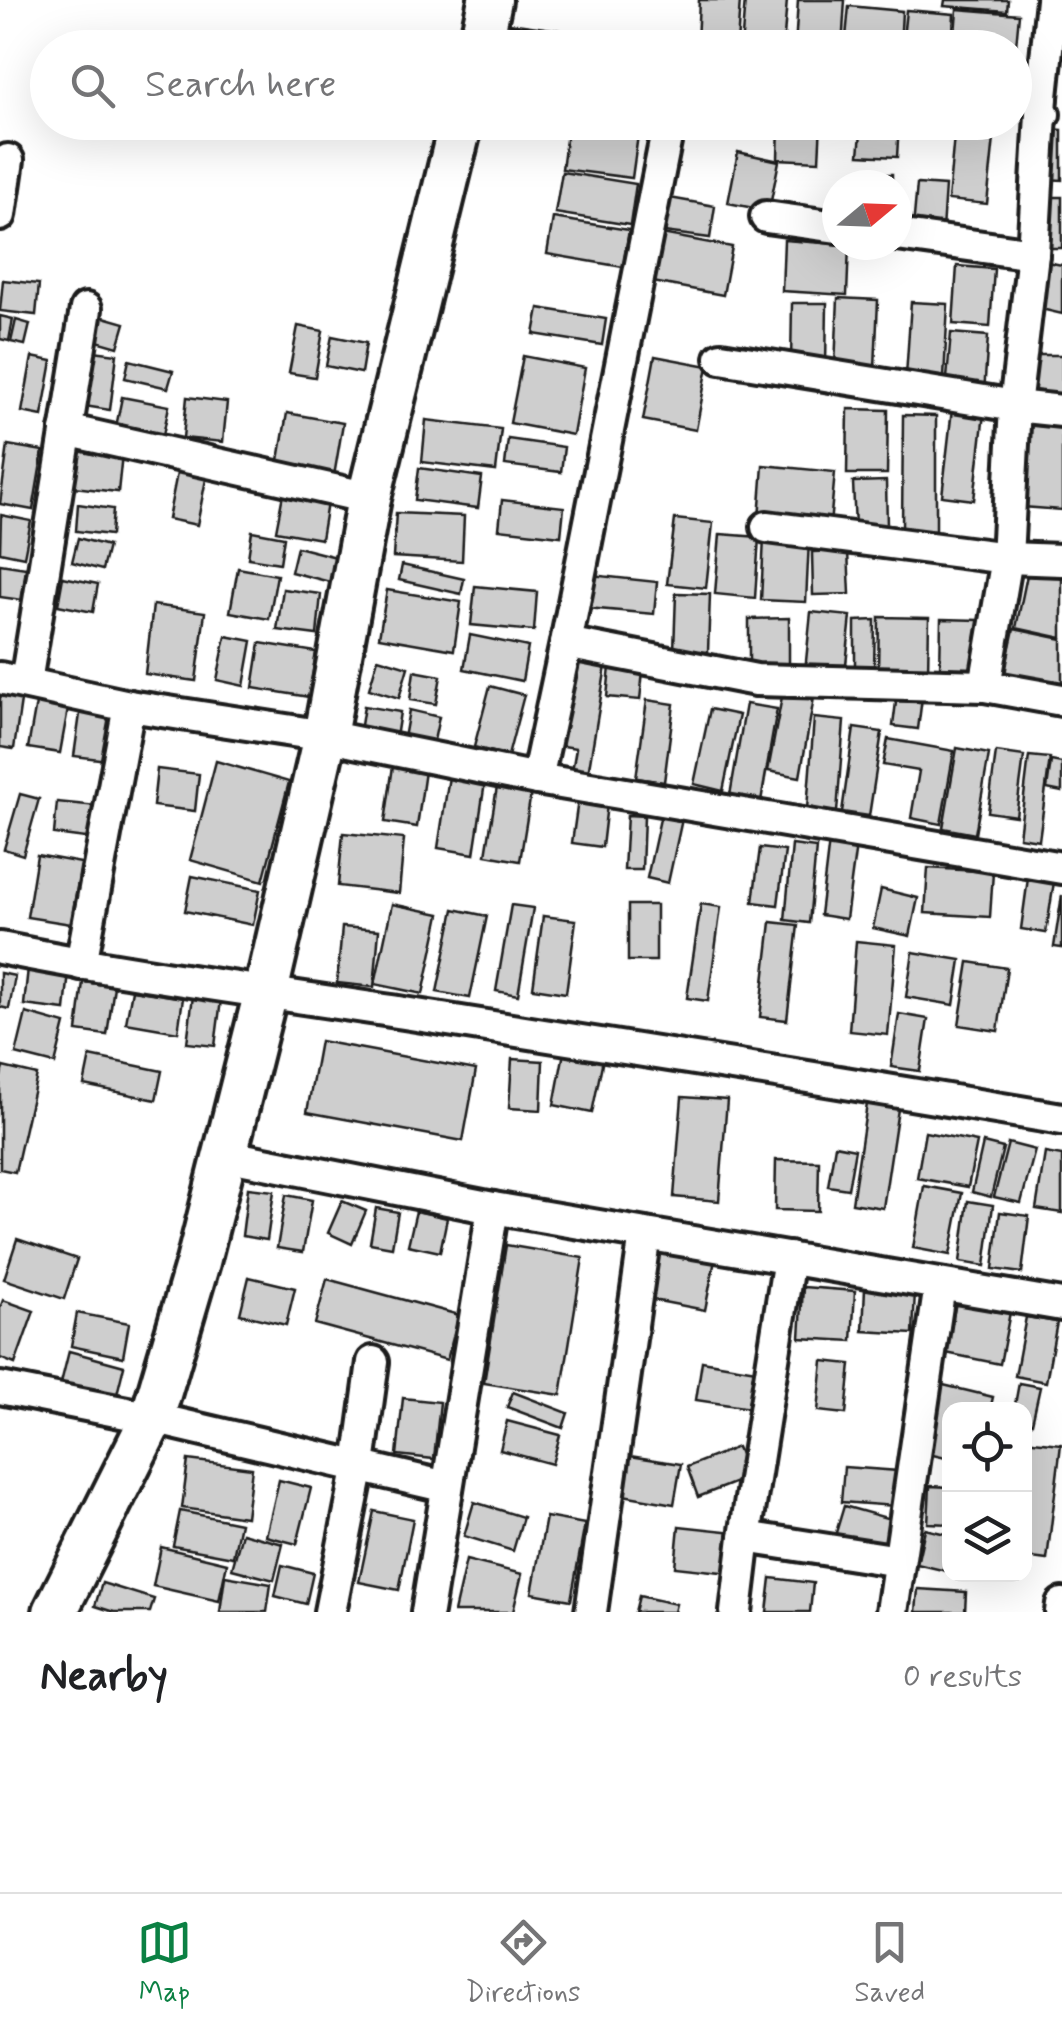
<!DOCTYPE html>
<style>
body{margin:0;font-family:Mynerve,sans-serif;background:#f6f6f6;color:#202124}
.controls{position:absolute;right:30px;bottom:30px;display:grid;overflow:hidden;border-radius:20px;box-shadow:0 10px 40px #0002}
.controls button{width:90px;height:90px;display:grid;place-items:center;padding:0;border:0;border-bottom:2px solid #e0e0e0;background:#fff;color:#202124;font:50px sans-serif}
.compass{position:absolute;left:822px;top:170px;width:90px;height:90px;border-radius:50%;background:#fff;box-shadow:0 10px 40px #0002;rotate:71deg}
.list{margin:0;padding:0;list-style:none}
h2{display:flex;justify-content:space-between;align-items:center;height:130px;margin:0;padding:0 40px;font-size:42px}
h2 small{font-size:32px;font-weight:400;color:#757577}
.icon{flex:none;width:55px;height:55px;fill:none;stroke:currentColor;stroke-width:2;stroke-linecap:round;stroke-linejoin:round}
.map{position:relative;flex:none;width:1062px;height:1612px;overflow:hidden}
.search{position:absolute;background:#fff;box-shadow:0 10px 40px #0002;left:30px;right:30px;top:30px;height:110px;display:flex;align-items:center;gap:25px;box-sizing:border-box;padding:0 35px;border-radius:55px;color:#757577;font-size:38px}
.sheet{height:280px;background:#fff}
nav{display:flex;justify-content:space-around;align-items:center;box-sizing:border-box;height:140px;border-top:2px solid #e0e0e0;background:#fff;font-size:28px;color:#757577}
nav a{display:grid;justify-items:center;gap:5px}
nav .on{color:#0b8043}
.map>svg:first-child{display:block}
.building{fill:#cecece;stroke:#1c1c1c;stroke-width:2.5}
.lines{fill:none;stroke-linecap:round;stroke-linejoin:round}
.street-casing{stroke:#1c1c1c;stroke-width:38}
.secondary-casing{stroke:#1c1c1c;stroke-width:50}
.street{stroke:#fff;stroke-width:30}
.secondary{stroke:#fff;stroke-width:42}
</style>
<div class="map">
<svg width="1062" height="1612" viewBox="0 0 1062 1612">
<rect width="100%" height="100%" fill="#fff"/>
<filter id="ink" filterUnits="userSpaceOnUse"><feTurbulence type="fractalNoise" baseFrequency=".01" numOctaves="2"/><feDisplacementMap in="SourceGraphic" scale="20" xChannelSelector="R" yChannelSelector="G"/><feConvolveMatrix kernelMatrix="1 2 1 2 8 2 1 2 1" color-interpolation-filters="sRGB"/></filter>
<g filter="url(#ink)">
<!-- building -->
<g class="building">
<path d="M699 0H740L737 45 697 43Z"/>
<path d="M745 0H787L783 48H741Z"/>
<path d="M798 0H845L842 48H795Z"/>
<path d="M945 0H1008L1007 11 944 6Z"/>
<path d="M849 6 902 11 900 48H845Z"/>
<path d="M957 9 1019 14 1014 67V48H954Z"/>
<path d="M906 10 954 14 952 48H902Z"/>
<path d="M779 122H821L819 161 778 159Z"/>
<path d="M862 122H899L897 157 859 155Z"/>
<path d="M568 125 638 135 632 178 562 169Z"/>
<path d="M955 125 995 129 987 204 948 200Z"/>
<path d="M1051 129 1062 130V180L1047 179Z"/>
<path d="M738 152 779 161 769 211 728 203Z"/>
<path d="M562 172 636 184 630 225 555 213Z"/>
<path d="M892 174V185H856V175Z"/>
<path d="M917 184 945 186 942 230 913 228Z"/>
<path d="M1050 197H1062V248H1049Z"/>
<path d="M670 198 715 206 710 238 664 232Z"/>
<path d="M553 218 629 230 623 267 547 254Z"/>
<path d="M662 234 732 247 723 295 653 282Z"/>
<path d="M784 240 849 245 847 295 782 291Z"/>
<path d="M1047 262 1062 265V314L1037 308Z"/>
<path d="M957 266 994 269 990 327 953 324Z"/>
<path d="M3 280 39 284 36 315 0 311Z"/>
<path d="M838 298 878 300 875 368 835 366Z"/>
<path d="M911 302 948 304 944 378 906 376Z"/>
<path d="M792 303H827L826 365 791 364Z"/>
<path d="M539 308 606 319 602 345 534 334Z"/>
<path d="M97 315 125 323 118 347 90 339Z"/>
<path d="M0 316 13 319 9 341 0 339Z"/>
<path d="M16 320 30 324 25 345 11 342Z"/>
<path d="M298 326 323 331 315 377 289 373Z"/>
<path d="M951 333 988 336 984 393 946 390Z"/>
<path d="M332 336 366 343 361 373 326 366Z"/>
<path d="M86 350 117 354 110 410 78 405Z"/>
<rect x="1026" y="355" width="36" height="47"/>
<path d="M523 356 585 368 573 435 510 423Z"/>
<path d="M655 356 708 366 696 430 643 420Z"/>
<path d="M32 357 52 361 42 416 22 412Z"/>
<path d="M129 360 173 371 168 388 125 378Z"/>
<path d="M122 397 169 406 163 435 116 427Z"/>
<path d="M187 397 227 402 223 442 183 438Z"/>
<path d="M848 409 888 410 887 474H847Z"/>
<path d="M952 409 984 413 974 500 942 496Z"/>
<path d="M287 413 343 423 333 482 277 472Z"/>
<path d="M903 415 936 416V531L902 530Z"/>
<path d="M426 420 501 429 496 471 422 462Z"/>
<path d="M1029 425 1062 428V510L1023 507Z"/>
<path d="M508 439 564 447 561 472 505 465Z"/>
<path d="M8 445 43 451 33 510 0 504Z"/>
<path d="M77 448 122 454 118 492 73 487Z"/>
<path d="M763 465 835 472 830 525 759 519Z"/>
<path d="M178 468 207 474 197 525 168 519Z"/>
<path d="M419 468 482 477 478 508 415 500Z"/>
<path d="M886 481 887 527 855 528 853 482Z"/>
<path d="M284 489 328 497 321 539 276 531Z"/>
<path d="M502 500 564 507 561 536 499 529Z"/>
<path d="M78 504 113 509 111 535 76 531Z"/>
<path d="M396 513 464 516 462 561 393 557Z"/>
<path d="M1 515 31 521 24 557 0 552Z"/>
<path d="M675 519 713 523 706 588 667 584Z"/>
<path d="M252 531 284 537 280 563 248 558Z"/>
<path d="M720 534 759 537 755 598 715 594Z"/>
<path d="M78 538 108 546 102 570 72 562Z"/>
<path d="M764 538 809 540 806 602 761 600Z"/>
<path d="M297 547 336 557 330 582 291 572Z"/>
<path d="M848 551 850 594 813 595 812 552Z"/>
<path d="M0 564 26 568 22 600 0 597Z"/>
<path d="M402 565 464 579 461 594 399 580Z"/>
<path d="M238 568 277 575 269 619 230 612Z"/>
<path d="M1028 570 1062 577V638L1016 628Z"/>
<path d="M591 575 657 582 654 614 587 608Z"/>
<path d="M63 577 98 584 93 612 58 605Z"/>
<path d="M475 586 537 592 534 631 471 625Z"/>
<path d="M283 589 321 594 317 635 277 630Z"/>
<path d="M387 590 461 602 454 650 379 637Z"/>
<path d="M676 593 710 594 708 652 674 651Z"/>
<path d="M153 605 205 612 196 681 145 674Z"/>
<path d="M811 612 851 616 845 675 805 671Z"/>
<path d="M879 617 929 618 928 674 878 672Z"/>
<path d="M789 618V668H749V619Z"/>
<path d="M941 619 979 620 978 673H940Z"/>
<path d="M875 620 874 669H855V621Z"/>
<path d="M1014 629 1062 639V691L1003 678Z"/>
<path d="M470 635 528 647 522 681 464 669Z"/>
<path d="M226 636 252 641 244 686 217 680Z"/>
<path d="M260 643 316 652 309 697 253 688Z"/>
<path d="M378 658 408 667 399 698 369 689Z"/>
<path d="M571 660 606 666 587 780 571 777 576 748 557 745Z"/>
<path d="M610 667 643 671 640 700 607 697Z"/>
<path d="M414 671 441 676 436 704 410 700Z"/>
<path d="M0 684 23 687 14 749 0 747Z"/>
<path d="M490 686 524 695 508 756 474 747Z"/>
<path d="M784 686 815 692 800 777 768 771Z"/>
<path d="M38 692 70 698 60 753 28 748Z"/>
<path d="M897 694 922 698 918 729 893 726Z"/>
<path d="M647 700 674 704 664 782 636 778Z"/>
<path d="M746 704 777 709 760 807 729 801Z"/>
<path d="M364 706 400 712 395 744 359 738Z"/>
<path d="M81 707 114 712 108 760 74 756Z"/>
<path d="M710 709 739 715 723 791 694 784Z"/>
<path d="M409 710 439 717 432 750 403 744Z"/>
<path d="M814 718 844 721 837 812 807 809Z"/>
<path d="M854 728 882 732 869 816 842 812Z"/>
<path d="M888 739 954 751 941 824 911 818 919 771 883 765Z"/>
<path d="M957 748 989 754 975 834 943 828Z"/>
<path d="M996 752 1024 756 1016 816 988 812Z"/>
<path d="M1029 756 1050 758 1039 840 1019 837Z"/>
<path d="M394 759 426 764 417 827 385 822Z"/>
<path d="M216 761 289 782 263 881 190 860Z"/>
<path d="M1051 761 1062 763V792L1047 789Z"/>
<path d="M157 769 199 774 195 811 153 806Z"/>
<path d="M450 770 486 776 474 854 438 848Z"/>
<path d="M497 787 531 793 520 861 486 855Z"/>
<path d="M20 794 39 799 23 855 4 849Z"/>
<path d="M578 800 607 804 602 847 572 843Z"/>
<path d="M57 802 98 806 94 839 54 834Z"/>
<path d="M663 805 684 810 668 883 647 878Z"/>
<path d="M627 815 644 816 642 870H624Z"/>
<path d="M343 833 404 839 399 893 338 886Z"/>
<path d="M829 841 856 845 846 919 820 915Z"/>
<path d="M792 845 816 848 809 923 785 920Z"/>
<path d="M760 848 785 851 778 905 753 902Z"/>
<path d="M37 855 81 863 71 924 27 917Z"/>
<path d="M928 868 993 872 990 917 925 913Z"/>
<path d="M192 876 260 890 253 925 185 911Z"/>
<path d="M1028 878 1054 882 1046 933 1021 929Z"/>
<path d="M881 889 918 898 910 936 873 928Z"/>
<path d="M1062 895V948L1054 947Z"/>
<path d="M392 904 440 914 423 994 375 984Z"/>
<path d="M701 904 721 907 708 1001 687 998Z"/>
<path d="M511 905 533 908 518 995 496 991Z"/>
<rect x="628" y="905" width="28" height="56"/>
<path d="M454 909 487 916 470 998 437 992Z"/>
<path d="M543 916 576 920 566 993 533 988Z"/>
<path d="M771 922 798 925 787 1020 760 1017Z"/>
<path d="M342 927 379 930 374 987 337 983Z"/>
<path d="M856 941 896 945 888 1035 849 1031Z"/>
<path d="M913 952 961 960 954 1005 906 997Z"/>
<path d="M969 962 1007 968 998 1031 959 1025Z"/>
<path d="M28 968 69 972 65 1010 24 1005Z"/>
<path d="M0 973 15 976 9 1009 0 1007Z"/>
<path d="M83 982 114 986 107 1035 77 1031Z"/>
<path d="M132 990 183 998 178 1032 126 1023Z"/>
<path d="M193 996 221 1000 215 1046 187 1043Z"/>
<path d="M26 1013 65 1024 55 1064 16 1054Z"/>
<path d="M899 1014 928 1019 920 1071 891 1067Z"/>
<path d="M320 1041 476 1070 463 1141 307 1112Z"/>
<path d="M565 1047 604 1054 592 1113 554 1105Z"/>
<path d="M90 1056 162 1071 156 1100 84 1085Z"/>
<path d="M512 1059 543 1061 541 1110 509 1108Z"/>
<path d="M3 1067 37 1075 15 1172 0 1169V1081Z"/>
<path d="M682 1097 727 1100 719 1201 674 1197Z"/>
<path d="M867 1104 898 1109 883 1208 852 1203Z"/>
<path d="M925 1132 977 1142 968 1187 917 1178Z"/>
<path d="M983 1143 1003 1148 991 1197 972 1192Z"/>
<path d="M1008 1143 1035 1150 1021 1203 994 1197Z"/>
<path d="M835 1145 855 1149 848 1189 828 1186Z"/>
<path d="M1045 1153 1062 1156V1213L1036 1209Z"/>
<path d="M776 1160 819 1161 818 1211 775 1210Z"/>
<path d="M924 1186 962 1193 950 1255 913 1248Z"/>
<path d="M248 1188 274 1191 267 1240 242 1236Z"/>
<path d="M286 1195 312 1200 303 1252 277 1248Z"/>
<path d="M342 1201 366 1211 352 1244 328 1233Z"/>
<path d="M968 1201 993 1205 985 1266 960 1262Z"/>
<path d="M376 1208 398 1212 392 1247 370 1243Z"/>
<path d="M416 1211 447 1218 440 1252 408 1245Z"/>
<path d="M1000 1212 1029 1216 1022 1273 993 1269Z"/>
<path d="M17 1239 77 1259 64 1299 4 1279Z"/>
<path d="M659 1243 716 1255 705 1310 648 1299Z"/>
<path d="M506 1245 583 1258 561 1395 484 1383Z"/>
<path d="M249 1277 295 1288 286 1325 240 1314Z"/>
<path d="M327 1279 459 1315 447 1360 315 1324Z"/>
<path d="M803 1287 855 1291 852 1341 800 1338Z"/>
<path d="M865 1288 915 1291 913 1334 863 1331Z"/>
<path d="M957 1297 1011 1307 1000 1364 946 1353Z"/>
<path d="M3 1300 34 1311 15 1364 0 1358V1308Z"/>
<path d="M77 1313 129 1323 123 1357 71 1346Z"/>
<path d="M1026 1317 1057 1322 1046 1382 1015 1376Z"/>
<path d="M69 1351 124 1366 114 1406 59 1391Z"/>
<path d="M702 1361 756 1370 750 1408 696 1400Z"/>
<path d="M823 1361 851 1364 846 1414 818 1411Z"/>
<path d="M935 1383 993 1397 990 1410H950V1459L924 1453Z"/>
<path d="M1019 1383 1040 1387 1032 1423 1024 1421V1410H1014Z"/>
<path d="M513 1392 568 1413 563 1428 507 1407Z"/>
<path d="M403 1398 440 1402 434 1459 397 1455Z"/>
<path d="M507 1421 560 1435 552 1464 500 1450Z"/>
<path d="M1024 1440 1061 1444 1047 1560 1024 1557Z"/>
<path d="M737 1447 749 1477 698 1497 687 1467Z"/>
<path d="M630 1456 681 1464 674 1504 623 1495Z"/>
<path d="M188 1460 252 1468 246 1517 182 1508Z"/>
<path d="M844 1467 898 1471 895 1506 841 1502Z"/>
<path d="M279 1480 311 1488 297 1544 266 1536Z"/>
<path d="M930 1486 950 1487V1524L928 1523Z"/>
<path d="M474 1502 523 1517 513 1551 464 1536Z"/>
<path d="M844 1506 894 1520 885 1551 835 1536Z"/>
<path d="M180 1511 240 1523 233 1557 173 1546Z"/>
<path d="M374 1511 413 1519 399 1590 359 1582Z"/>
<path d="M546 1517 585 1524 571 1600 532 1593Z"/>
<path d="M679 1526 735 1532 731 1573 675 1567Z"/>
<path d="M925 1529 950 1535V1572L917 1564Z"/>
<path d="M242 1533 283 1544 274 1580 232 1569Z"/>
<path d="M161 1547 227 1563 219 1601 153 1586Z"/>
<path d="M466 1560 522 1574 513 1612H454Z"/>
<path d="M282 1565 313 1573 306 1604 275 1596Z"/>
<path d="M225 1576 271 1584 267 1612H220Z"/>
<path d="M771 1578 813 1583 810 1612H767Z"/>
<path d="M102 1583 154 1599 150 1612H114L95 1606Z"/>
<path d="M918 1589 966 1592 965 1612H916Z"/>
<path d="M639 1596 676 1604 674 1612H635Z"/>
</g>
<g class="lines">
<!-- street casing -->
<g class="street-casing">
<g id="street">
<path d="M482 37 560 48"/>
<path d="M1014 94 1042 97 1041 114H1044"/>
<path d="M1042 97 1052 0"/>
<path d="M0 215 8 160"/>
<path d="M766 217 837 227"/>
<path d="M897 235 1033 254"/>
<path d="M721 358 1015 406 1062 411"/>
<path d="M66 430 369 498"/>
<path d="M767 527 1007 558 1062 560"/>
<path d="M566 643 756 680 985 686 1062 700"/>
<path d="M0 678 129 706 325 736 537 779 1062 868"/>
<path d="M26 682 86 309"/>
<path d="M985 686 1007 558 1015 406 1033 254 1041 114"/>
<path d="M537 779 566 643 669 122"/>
<path d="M0 948C134 975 269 992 404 1013 623 1047 843 1082 1062 1119"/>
<path d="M81 964 129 706"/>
<path d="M224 1155 493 1208 1062 1305"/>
<path d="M0 1388 152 1418 447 1487"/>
<path d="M745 1537 899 1561"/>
<path d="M330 1612 359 1465 373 1362"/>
<path d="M427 1612 493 1208"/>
<path d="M591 1612 645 1234"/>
<path d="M736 1612 745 1537 789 1258"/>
<path d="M892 1612 940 1285"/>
<path d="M1061 1612 1062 1604"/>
</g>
</g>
<!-- secondary casing -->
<g class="secondary-casing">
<g id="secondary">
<path d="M480 48 490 0"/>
<path d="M55 1612 152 1418 198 1262 266 992 325 736 369 498 461 122"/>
</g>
</g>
<!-- street -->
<use href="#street" class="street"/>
<!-- secondary -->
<use href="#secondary" class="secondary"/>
</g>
</g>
</svg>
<div class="controls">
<button><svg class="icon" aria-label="locate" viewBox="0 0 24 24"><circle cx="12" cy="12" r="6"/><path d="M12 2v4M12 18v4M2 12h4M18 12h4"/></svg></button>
<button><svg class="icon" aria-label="layers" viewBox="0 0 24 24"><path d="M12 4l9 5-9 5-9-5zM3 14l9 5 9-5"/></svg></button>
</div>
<svg class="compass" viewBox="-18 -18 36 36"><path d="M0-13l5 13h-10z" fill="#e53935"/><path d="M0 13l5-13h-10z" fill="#757577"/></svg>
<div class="search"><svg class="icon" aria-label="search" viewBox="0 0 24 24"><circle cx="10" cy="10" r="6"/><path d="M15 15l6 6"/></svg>Search here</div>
</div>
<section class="sheet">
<h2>Nearby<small>0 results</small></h2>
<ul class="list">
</ul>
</section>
<nav>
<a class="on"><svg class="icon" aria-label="map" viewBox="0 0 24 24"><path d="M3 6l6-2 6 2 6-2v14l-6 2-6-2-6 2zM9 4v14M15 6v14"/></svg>Map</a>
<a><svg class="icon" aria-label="directions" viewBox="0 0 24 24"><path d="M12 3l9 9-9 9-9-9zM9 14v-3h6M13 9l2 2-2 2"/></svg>Directions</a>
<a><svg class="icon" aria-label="saved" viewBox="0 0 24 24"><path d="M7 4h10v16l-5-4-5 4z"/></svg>Saved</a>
</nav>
